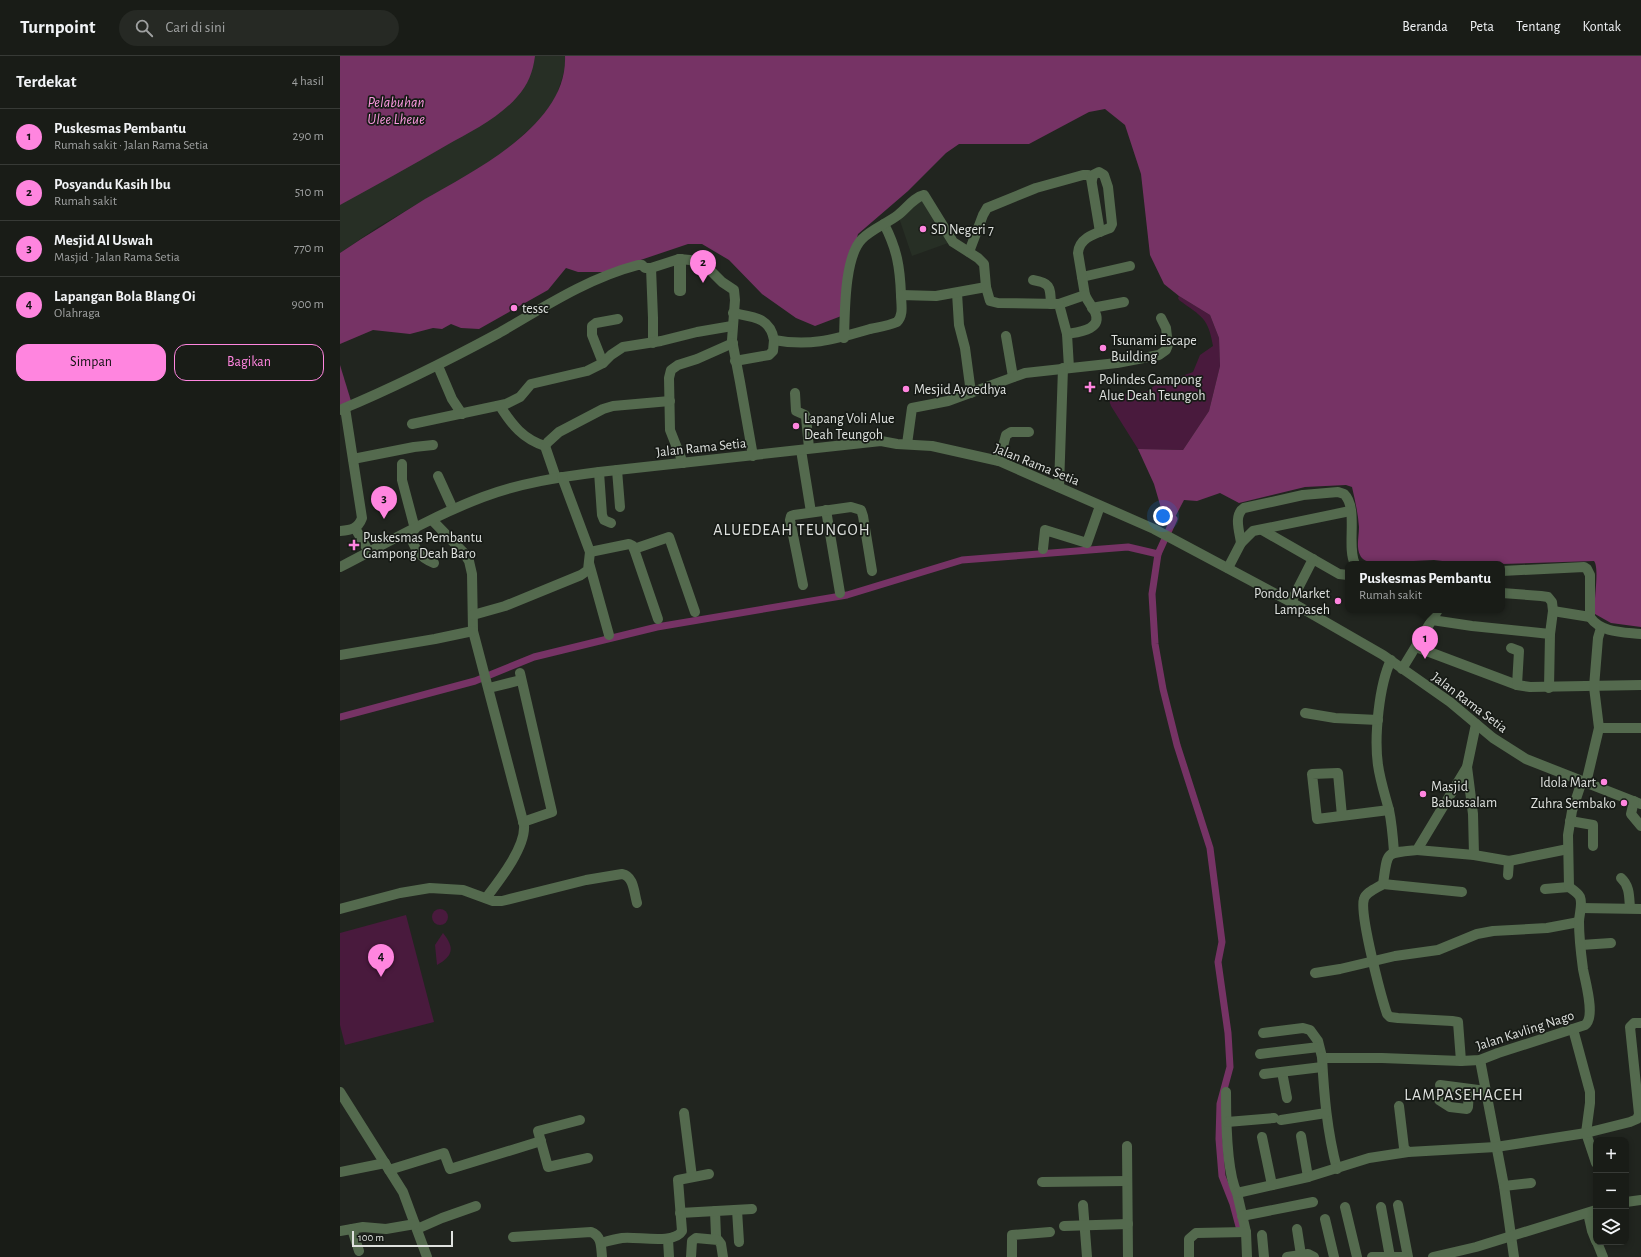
<!DOCTYPE html>
<html lang="id">
<meta charset="utf-8">
<style>
body{margin:0;font-family:"Alegreya Sans",sans-serif;background:#262924;color:#f1f3f6}
.controls{position:absolute;right:12px;bottom:12px;display:grid;overflow:hidden;border-radius:8px;box-shadow:0 2px 6px #0003}
.controls button{width:36px;height:36px;display:grid;place-items:center;padding:0;border:0;border-bottom:1px solid #373a36;background:#191c17;color:#f1f3f6;font:20px sans-serif}
.scale{position:absolute;left:12px;bottom:10px;width:101px;box-sizing:border-box;padding-left:4px;border:2px solid #dfe2df;border-top:0;font-size:11px;line-height:14px;white-space:nowrap;color:#dfe2df;-webkit-text-stroke:3px #171b16;paint-order:stroke}
.you{position:absolute;left:823px;top:460px;width:14px;height:14px;margin:-10px;border:3px solid #fff;border-radius:50%;background:#1a73e8;box-shadow:0 0 0 6px #1a73e833}
.badge{display:grid;place-items:center;width:26px;height:26px;border-radius:50%;background:#ff85df;color:#111;font-size:13px;font-weight:700}
.pin{position:absolute;translate:-50% -33px;filter:drop-shadow(0 1px 2px #0008)}
.pin::after{content:'';position:absolute;top:21px;width:14px;height:12px;background:inherit;clip-path:polygon(0 0,100% 0,50% 100%)}
.popup{position:absolute;left:1005px;top:505px;width:160px;height:52px;box-sizing:border-box;display:grid;place-content:center;border-radius:8px;background:#191c17;filter:drop-shadow(0 1px 3px #0005);font-size:13px;white-space:nowrap;color:#9fa1a1}
.popup b{font-size:15px;color:#f1f3f6}
.popup::after{content:'';position:absolute;left:50%;top:100%;margin-left:-8px;border:8px solid transparent;border-top-color:#191c17}
.list{margin:0;padding:0;list-style:none}
h2{display:flex;justify-content:space-between;align-items:center;height:52px;margin:0;padding:0 16px;font-size:17px}
h2 small{font-size:13px;font-weight:400;color:#9fa1a1}
.list li{display:grid;grid-template-columns:26px 1fr auto;gap:12px;align-items:center;box-sizing:border-box;height:56px;padding:0 16px;border-top:1px solid #373a36}
.list b{display:block;font-size:15px;white-space:nowrap}
.list p{margin:0;font-size:13px;white-space:nowrap;color:#9fa1a1}
.list em{font-size:13px;font-style:normal;color:#9fa1a1}
.actions{display:flex;gap:8px;padding:12px 16px}
.actions a{flex:1;padding:9px 0;border:1px solid #ff85df;border-radius:12px;text-align:center;font-size:14px;color:#ff85df}
.actions .main{background:#ff85df;color:#111}
.icon{flex:none;width:22px;height:22px;fill:none;stroke:currentColor;stroke-width:2;stroke-linecap:round;stroke-linejoin:round}
.map{position:relative;flex:none;width:1301px;height:1201px;overflow:hidden}
header{display:flex;align-items:center;gap:24px;box-sizing:border-box;height:56px;padding:0 20px;background:#191c17;border-bottom:1px solid #373a36}
header strong{font-size:19px}
nav{display:flex;gap:22px;margin-inline-start:auto;font-size:14px}
.search{width:280px;height:36px;background:#262924;display:flex;align-items:center;gap:10px;box-sizing:border-box;padding:0 14px;border-radius:22px;color:#9fa1a1;font-size:15px}
main{display:flex}
aside{flex:1;background:#191c17}
.map>svg:first-child{display:block}
.built{fill:#272f25}
.green{fill:#491a3d}
.water{fill:#763365}
.lines{fill:none;stroke-linecap:round;stroke-linejoin:round}
.canal{stroke:#763365;stroke-width:7}
.minor{stroke:#546a4e;stroke-width:10}
.poi-dot{fill:#ff85df;stroke:#171b16;stroke-width:1.5}
.labels{text-anchor:middle;stroke-width:3.5;stroke-linejoin:round;paint-order:stroke}
.poi-label{font-size:14px;fill:#dfe2df;stroke:#171b16;text-anchor:start}
.street-label{font-size:14px;fill:#dfe2df;stroke:#171b16}
.water-label{font-size:15px;font-style:italic;fill:#fa99df;stroke:#171b16}
.quarter-label{font-size:16px;letter-spacing:1px;fill:#dfe2df;stroke:#171b16}
</style>
<header>
<strong>Turnpoint</strong>
<div class="search"><svg class="icon" aria-label="search" viewBox="0 0 24 24"><circle cx="10" cy="10" r="6"/><path d="M15 15l6 6"/></svg>Cari di sini</div>
<nav><a>Beranda</a><a>Peta</a><a>Tentang</a><a>Kontak</a></nav>
</header>
<main>
<aside>
<h2>Terdekat<small>4 hasil</small></h2>
<ul class="list">
<li><span class="badge">1</span><div><b>Puskesmas Pembantu</b><p>Rumah sakit · Jalan Rama Setia</p></div><em>290 m</em></li>
<li><span class="badge">2</span><div><b>Posyandu Kasih Ibu</b><p>Rumah sakit</p></div><em>510 m</em></li>
<li><span class="badge">3</span><div><b>Mesjid Al Uswah</b><p>Masjid · Jalan Rama Setia</p></div><em>770 m</em></li>
<li><span class="badge">4</span><div><b>Lapangan Bola Blang Oi</b><p>Olahraga</p></div><em>900 m</em></li>
</ul>
<div class="actions"><a class="main">Simpan</a><a>Bagikan</a></div>
</aside>
<div class="map">
<svg width="1301" height="1201" viewBox="0 0 1301 1201">
<rect width="100%" height="100%" fill="#21251f"/>
<!-- built -->
<g class="built">
<path d="M0 0H225L226 10 215 44 200 64 158 101 38 171 0 197Z"/>
<path d="M586 142 611 186 572 200 558 159Z"/>
</g>
<!-- green -->
<g class="green">
<path d="M839 240 870 259 879 282 880 310 869 355 843 394 798 393 771 350 769 344 776 339 808 335 814 330 853 316 860 299 873 290C868 261 862 261 839 244L838 242Z"/>
<circle cx="100" cy="861" r="8"/>
<path d="M66 859 94 966 5 989 0 969V877Z"/>
<path d="M103 877C115 892 113 900 97 909L95 889Z"/>
</g>
<!-- water -->
<g class="water">
<path d="M0 0H195C193 16 188 29 177 41 160 61 129 77 107 89 71 110 36 129 0 149Z"/>
<path d="M225 0H1301V571L1271 567 1255 558C1253 546 1260 513 1254 505L1162 508H1127L1094 504 1033 507C1028 506 1022 504 1020 499 1016 491 1019 480 1019 471 1018 457 1015 444 1012 431L1006 429 965 431 899 447 880 437 857 445 844 444 834 463 823 459 814 428 798 393 843 394 869 355 880 310 879 282 870 259 839 240 824 228 810 199 801 118 785 69 765 53 749 56 689 88H619L606 97 568 135 518 178 507 221 504 259 475 270 456 262 422 238 389 204 362 188H348L265 216H238L226 212 208 234 139 273 121 272 111 268 102 273 93 272 70 278 33 274 0 288V197C28 178 57 161 85 143 136 114 228 68 225 0Z"/>
<path d="M0 309 11 345 0 349Z"/>
</g>
<g class="lines">
<!-- canal -->
<g class="canal">
<path d="M818 498 812 538 815 588 823 633 837 689 870 792 882 886 878 906 888 977 890 1011 880 1048 879 1083 882 1120 893 1148 900 1174"/>
<path d="M0 661 135 625 194 601 317 571 507 539 622 504 788 491 818 498 834 463"/>
</g>
<!-- minor -->
<g class="minor">
<path d="M544 168C557 193 560 211 561 239"/>
<path d="M629 196 643 159 647 152 696 132 743 119H748L751 122 760 176"/>
<rect x="339" y="203" width="2" height="32"/>
<path d="M311 212 313 262V287"/>
<path d="M742 221 790 210"/>
<path d="M693 224C711 227 710 231 711 248"/>
<path d="M617 237 619 269 625 292 631 337"/>
<path d="M719 248 745 239 738 197C739 181 757 177 770 172L772 168 768 131 764 119 759 116 753 119 752 124"/>
<path d="M752 252 784 246"/>
<path d="M393 257C413 261 430 261 434 284 471 291 495 283 530 273 539 271 548 270 557 266 564 259 561 248 561 239L596 240 646 231"/>
<path d="M727 278C738 276 763 274 755 256 752 250 748 246 745 239"/>
<path d="M666 280 673 321"/>
<path d="M504 282C505 257 504 201 522 183 532 173 546 168 558 159 566 153 574 141 584 139L613 186 638 202 644 208 646 231 650 245 658 247 719 248 727 278 729 312"/>
<path d="M395 305 429 299 433 295 434 284"/>
<path d="M263 307 252 279V270L256 267 278 263"/>
<path d="M98 310 112 343 122 358"/>
<path d="M455 337 456 355 465 359 466 361 469 392"/>
<path d="M160 350C172 369 183 383 205 390"/>
<path d="M0 354C55 331 107 305 159 277 204 251 248 222 298 209H302L305 212H311L339 203 350 204 366 210 382 226 394 234 395 244 392 284 400 326 413 400"/>
<path d="M72 368 166 348 180 341 191 328 247 315 263 307 271 299 283 291 321 285 357 276 392 270"/>
<path d="M567 388 572 352 608 345 685 317 777 307 819 299 826 294 828 289 826 272 821 262"/>
<path d="M461 394 471 456"/>
<path d="M13 403 74 391 93 389"/>
<path d="M659 405 666 379 671 376H689"/>
<path d="M343 407 330 374 329 322 331 314 338 309 357 303 393 287"/>
<path d="M62 408V424L75 473"/>
<path d="M277 414 280 451"/>
<path d="M259 416 262 459 264 464 271 467"/>
<path d="M98 420 113 453"/>
<path d="M216 422 205 390 208 386 219 376 263 353 273 350 330 345"/>
<path d="M719 431 723 312"/>
<path d="M486 454 500 537"/>
<path d="M92 464 124 497 129 505 132 518 133 575 184 769C186 791 159 825 146 842"/>
<path d="M15 472 29 496"/>
<path d="M922 474 999 518 1008 519"/>
<path d="M0 475C11 474 18 473 22 462L5 352"/>
<path d="M69 476C74 491 78 501 94 507"/>
<path d="M901 487C900 477 893 459 904 452L963 439 998 436 1004 438C1019 452 1006 491 1015 508"/>
<path d="M294 493 329 481 355 556"/>
<path d="M703 493 705 474 747 487 760 450"/>
<path d="M250 496 289 488 293 490 318 563"/>
<path d="M249 507 269 579"/>
<path d="M0 511C47 487 93 460 143 441 180 427 220 421 259 416L541 385 557 388 592 390 659 405 814 473 951 546 1043 599 1110 646 1153 682 1186 703 1301 748"/>
<path d="M888 512 901 487 913 475 1010 455"/>
<path d="M1162 515 1244 511 1247 513 1250 519V561C1261 577 1283 576 1301 578"/>
<path d="M463 529 450 464 451 460 454 459 511 451 521 454 523 460 532 515"/>
<path d="M1162 537 1201 540 1208 541 1212 546 1213 555 1210 578 1209 632"/>
<path d="M951 546 973 503"/>
<path d="M1213 555 1250 561"/>
<path d="M133 559 165 550 241 519 248 514 250 496 222 421"/>
<path d="M1092 564 1132 570 1210 578"/>
<path d="M1076 591 1177 629 1190 631 1301 629"/>
<path d="M1171 592 1179 595 1177 629"/>
<path d="M0 599 95 583 133 575"/>
<path d="M1051 604C1039 629 1034 681 1038 709 1040 724 1045 739 1049 754 1052 768 1053 782 1054 796"/>
<path d="M1062 613 1098 554"/>
<path d="M180 617 212 756 183 766"/>
<path d="M149 632 181 624"/>
<path d="M965 657 995 662 1038 664"/>
<path d="M1259 672H1301"/>
<path d="M1127 711 1133 758 1134 799"/>
<path d="M1246 727 1259 672 1254 631 1258 582 1261 572"/>
<path d="M1294 745 1291 758 1301 770"/>
<path d="M1002 760 998 717 972 718 977 763 1049 754"/>
<path d="M1230 765 1253 769V790"/>
<path d="M1077 794 1134 799 1169 805 1228 793"/>
<path d="M1168 819 1169 805"/>
<path d="M1281 822C1290 830 1289 841 1290 852"/>
<path d="M1043 828 1122 836"/>
<path d="M1205 833 1229 831"/>
<path d="M1241 852 1301 853"/>
<path d="M0 853 60 837 90 832 123 834 153 845H162L246 824 282 818C294 820 294 837 297 847"/>
<path d="M1241 889 1271 887"/>
<path d="M975 917 1000 913 1055 900 1098 894 1137 878 1153 875 1207 872 1239 866"/>
<path d="M1233 973 1250 1036V1047L1246 1077 1256 1107"/>
<path d="M923 977 963 972 970 974 978 985 982 1001 987 1002H1042L1121 1005 1140 1004 1158 997 1245 969C1256 961 1245 925 1243 913 1241 898 1239 881 1239 866 1239 858 1243 849 1240 841 1238 837 1233 834 1229 831L1228 779 1232 755 1242 725"/>
<path d="M920 998 979 991"/>
<path d="M982 1001C984 1039 987 1075 997 1113"/>
<path d="M1140 1004 1164 1130 1174 1201"/>
<path d="M1121 1005 1118 966 1112 965 1058 962 1050 961 1047 958C1041 940 1019 857 1024 843 1026 836 1037 832 1043 828 1048 795 1044 797 1077 794L1127 711 1136 668"/>
<path d="M942 1016 947 1042"/>
<path d="M924 1018 982 1011"/>
<path d="M1100 1029 1146 1035"/>
<path d="M0 1036 63 1136 87 1201"/>
<path d="M886 1036C886 1061 886 1115 897 1137L906 1176 907 1201"/>
<path d="M1099 1044 1110 1051 1127 1053 1128 1051 1129 1034"/>
<path d="M1059 1050 1064 1092 1068 1096 1156 1091 1246 1077 1290 1066 1297 1063 1299 1058 1290 971 1294 967H1301"/>
<path d="M344 1057 352 1121"/>
<path d="M240 1064 198 1075 208 1111 248 1102"/>
<path d="M941 1064 986 1057"/>
<path d="M887 1066 934 1062"/>
<path d="M961 1080 968 1121"/>
<path d="M922 1081 932 1129"/>
<path d="M787 1090 788 1201"/>
<path d="M49 1114 104 1097 110 1113 201 1085"/>
<path d="M0 1116 45 1107"/>
<path d="M702 1126 787 1125"/>
<path d="M1164 1130 1191 1127"/>
<path d="M897 1137 968 1121 1029 1102 1068 1096"/>
<path d="M1286 1146 1301 1144"/>
<path d="M743 1149 747 1201"/>
<path d="M1058 1149 1068 1201"/>
<path d="M1005 1151 1017 1201"/>
<path d="M1041 1151 1050 1201"/>
<path d="M397 1154 399 1186"/>
<path d="M375 1155 376 1180"/>
<path d="M340 1157 412 1153"/>
<path d="M1248 1157 1252 1175 1256 1185"/>
<path d="M902 1160 973 1146"/>
<path d="M985 1163 994 1201"/>
<path d="M724 1170 788 1168"/>
<path d="M12 1173 19 1195"/>
<path d="M77 1173 102 1162 136 1150"/>
<path d="M957 1173 961 1199"/>
<path d="M0 1175 23 1171 46 1173 75 1168"/>
<path d="M922 1179 924 1201"/>
<path d="M173 1181 251 1176C262 1180 261 1191 262 1201"/>
<path d="M328 1183 329 1201"/>
<path d="M1257 1186 1263 1201"/>
<path d="M261 1187C268 1185 275 1183 282 1182 297 1180 334 1189 342 1175L338 1124 369 1118"/>
<path d="M351 1201 352 1185 356 1182 378 1184 381 1188 383 1201"/>
<path d="M672 1201V1179L710 1176"/>
<path d="M849 1201V1183L856 1177 906 1176"/>
<path d="M947 1201 968 1198 974 1201"/>
<path d="M1032 1201H1064"/>
<path d="M1093 1201 1136 1191 1256 1154"/>
</g>
</g>
<!-- markers -->
<g class="poi-dot">
<circle cx="583" cy="173" r="4"/>
<circle cx="174" cy="252" r="4"/>
<circle cx="763" cy="292" r="4"/>
<path d="M748 325h4v4h4v4h-4v4h-4v-4h-4v-4h4z"/>
<circle cx="566" cy="333" r="4"/>
<circle cx="456" cy="370" r="4"/>
<path d="M12 483h4v4h4v4h-4v4h-4v-4h-4v-4h4z"/>
<circle cx="998" cy="545" r="4"/>
<circle cx="1264" cy="726" r="4"/>
<circle cx="1083" cy="738" r="4"/>
<circle cx="1284" cy="747" r="4"/>
</g>
<g class="labels">
<!-- poi labels -->
<g class="poi-label">
<text x="591" y="178">SD Negeri 7</text>
<text x="182" y="257">tessc</text>
<text x="771" y="289">Tsunami Escape<tspan x="771" dy="16">Building</tspan></text>
<text x="759" y="328">Polindes Gampong<tspan x="759" dy="16">Alue Deah Teungoh</tspan></text>
<text x="574" y="338">Mesjid Ayoedhya</text>
<text x="464" y="367">Lapang Voli Alue<tspan x="464" dy="16">Deah Teungoh</tspan></text>
<text x="23" y="486">Puskesmas Pembantu<tspan x="23" dy="16">Gampong Deah Baro</tspan></text>
<text x="990" y="542" text-anchor="end">Pondo Market<tspan x="990" dy="16">Lampaseh</tspan></text>
<text x="1256" y="731" text-anchor="end">Idola Mart</text>
<text x="1091" y="735">Masjid<tspan x="1091" dy="16">Babussalam</tspan></text>
<text x="1276" y="752" text-anchor="end">Zuhra Sembako</text>
</g>
<!-- street labels -->
<g class="street-label">
<text transform="translate(361 391) rotate(-6)" y="5">Jalan Rama Setia</text>
<text transform="translate(697 408) rotate(22)" y="5">Jalan Rama Setia</text>
<text transform="translate(1130 646) rotate(37)" y="5">Jalan Rama Setia</text>
<text transform="translate(1185 974) rotate(-18)" y="5">Jalan Kavling Nago</text>
</g>
<!-- water labels -->
<g class="water-label">
<text x="56" y="51">Pelabuhan<tspan x="56" dy="17">Ulee Lheue</tspan></text>
</g>
<!-- quarter labels -->
<g class="quarter-label">
<text x="452" y="479">ALUEDEAH TEUNGOH</text>
<text x="1124" y="1044">LAMPASEHACEH</text>
</g>
</g>
</svg>
<div class="controls">
<button>+</button>
<button>−</button>
<button><svg class="icon" aria-label="layers" viewBox="0 0 24 24"><path d="M12 4l9 5-9 5-9-5zM3 14l9 5 9-5"/></svg></button>
</div>
<div class="scale">100 m</div>
<div class="you"></div>
<div class="pin badge" style="left:1085px;top:603px">1</div>
<div class="popup"><b>Puskesmas Pembantu</b>Rumah sakit</div>
<div class="pin badge" style="left:363px;top:227px">2</div>
<div class="pin badge" style="left:44px;top:463px">3</div>
<div class="pin badge" style="left:41px;top:921px">4</div>
</div>
</main>
